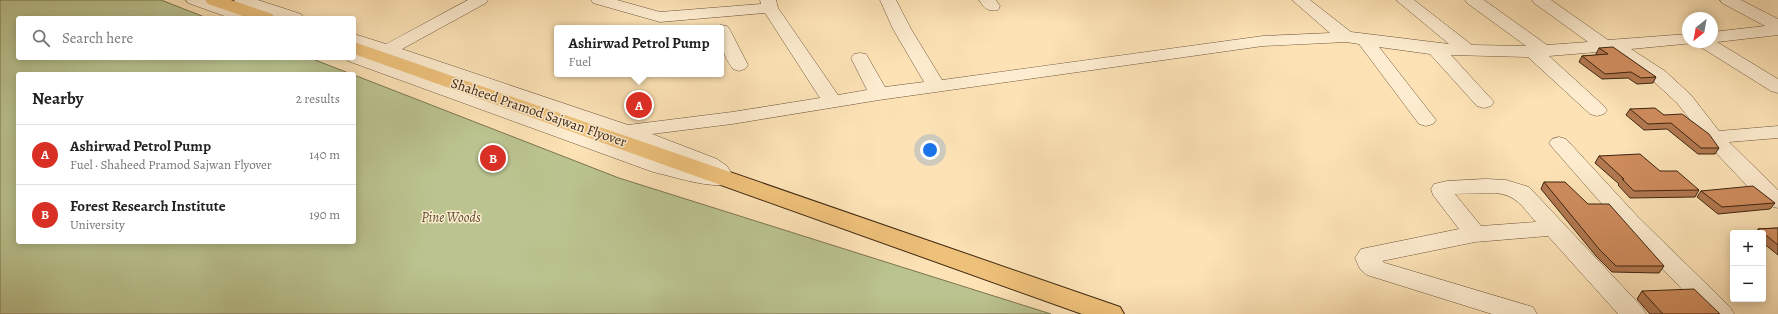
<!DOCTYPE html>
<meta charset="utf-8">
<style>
body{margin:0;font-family:Alegreya,serif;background:#f2f2f2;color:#222}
.controls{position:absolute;right:12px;bottom:12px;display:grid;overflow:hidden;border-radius:4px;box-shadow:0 2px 10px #0003}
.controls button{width:36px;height:36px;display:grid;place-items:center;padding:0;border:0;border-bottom:1px solid #e0e0e0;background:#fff;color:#222;font:20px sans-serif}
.compass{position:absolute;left:1682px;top:12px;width:36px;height:36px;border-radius:50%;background:#fff;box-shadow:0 2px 10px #0003;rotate:211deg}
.you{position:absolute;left:930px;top:150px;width:14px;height:14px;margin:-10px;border:3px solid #fff;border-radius:50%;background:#1a73e8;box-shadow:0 0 0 6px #1a73e833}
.badge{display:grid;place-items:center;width:26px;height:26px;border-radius:50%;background:#d93025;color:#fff;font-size:13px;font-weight:700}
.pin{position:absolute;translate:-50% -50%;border:2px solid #fff;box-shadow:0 1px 4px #0006}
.popup{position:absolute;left:554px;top:25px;width:170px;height:52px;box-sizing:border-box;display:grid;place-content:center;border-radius:4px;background:#fff;filter:drop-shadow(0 1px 3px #0005);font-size:13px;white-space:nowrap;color:#767676}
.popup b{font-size:15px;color:#222}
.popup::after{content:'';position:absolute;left:50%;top:100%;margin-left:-8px;border:8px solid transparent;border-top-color:#fff}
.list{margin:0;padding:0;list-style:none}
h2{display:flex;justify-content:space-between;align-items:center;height:52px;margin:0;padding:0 16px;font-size:17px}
h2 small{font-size:13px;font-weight:400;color:#767676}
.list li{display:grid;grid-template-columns:26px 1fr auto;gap:12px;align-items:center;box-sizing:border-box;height:60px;padding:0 16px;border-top:1px solid #e0e0e0}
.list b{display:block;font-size:15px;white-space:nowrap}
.list p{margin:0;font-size:13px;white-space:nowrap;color:#767676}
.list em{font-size:13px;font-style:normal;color:#767676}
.icon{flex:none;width:22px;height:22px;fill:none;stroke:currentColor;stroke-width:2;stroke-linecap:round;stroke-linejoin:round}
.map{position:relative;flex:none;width:1778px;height:314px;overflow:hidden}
.search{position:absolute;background:#fff;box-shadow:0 2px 10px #0003;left:16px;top:16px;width:340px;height:44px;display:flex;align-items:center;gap:10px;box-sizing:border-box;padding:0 14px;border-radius:4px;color:#767676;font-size:15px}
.panel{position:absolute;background:#fff;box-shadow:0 2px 10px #0003;left:16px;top:72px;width:340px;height:172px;border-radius:4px}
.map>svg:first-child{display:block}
.green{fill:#bbc490;stroke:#7c7450}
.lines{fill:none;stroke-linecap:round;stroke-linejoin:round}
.minor-casing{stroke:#6e5439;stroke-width:1}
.major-casing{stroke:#3e2410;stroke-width:2}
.minor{fill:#fdeccf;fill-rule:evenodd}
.major{fill:#eec17a;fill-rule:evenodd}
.wall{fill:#b27850;stroke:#3e2410}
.building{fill:#cf8c5d;stroke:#3e2410}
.labels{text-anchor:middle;stroke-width:3;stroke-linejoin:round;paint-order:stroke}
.street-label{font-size:14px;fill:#3e2410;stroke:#fdeccf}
.park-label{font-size:14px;font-style:italic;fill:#5d4c30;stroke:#fdeccf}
</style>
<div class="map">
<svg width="1778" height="314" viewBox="0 0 1778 314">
<rect width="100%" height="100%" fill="#fce2b5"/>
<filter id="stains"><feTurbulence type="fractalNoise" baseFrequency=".005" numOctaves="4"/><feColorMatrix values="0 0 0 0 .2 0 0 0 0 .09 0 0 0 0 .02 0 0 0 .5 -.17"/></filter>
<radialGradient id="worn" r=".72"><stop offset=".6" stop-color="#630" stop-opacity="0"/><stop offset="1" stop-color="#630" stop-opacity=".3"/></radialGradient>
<!-- green -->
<path class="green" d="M0 0H161L207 18H18V58H310L351 74H18V242H354V75L619 178 1051 314H0Z"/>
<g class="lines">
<!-- minor casing -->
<g class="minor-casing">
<g id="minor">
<path d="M186 0H210L252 14 255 18H230L188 3Z"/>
<path d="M234 0H258L301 14 304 18H278L236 3Z"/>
<path d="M468 0H488L486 3 402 49 628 125 732 112 820 98 765 13 660 22 593 3 591 0H617L660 12 761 4 760 0H776L778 8 838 95 867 90 851 58 854 54 860 53 866 54 885 87 924 82 893 29 880 0H896L911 29 942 80 1263 36 1330 33 1292 0H1310L1351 32 1449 44 1396 0H1414L1472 45 1526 46 1467 3 1465 0H1484L1547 45 1588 42 1534 3 1532 0H1551L1608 40 1688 34V42L1694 43 1631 49 1665 71 1691 95 1719 131 1778 126V138L1729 142 1778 190V208L1770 206 1752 191 1718 155 1677 103 1651 79 1610 51 1549 56 1604 106 1607 110 1604 114 1597 116 1590 114 1528 57 1451 55 1494 102 1491 106 1484 108 1477 106 1430 54 1379 47 1436 120 1433 124 1426 126 1419 124 1359 44 1346 42 1263 46 879 100 732 124 652 134 717 159 727 166 735 179 732 184C709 189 676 177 653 172L348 61 346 58H354V52L360 53 668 162 704 170 588 124 354 45V34L386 44Z"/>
<path d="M979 0H996L1000 6 998 10C988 12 984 8 979 0Z"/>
<path d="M1720 0H1741L1778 19V35L1717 42 1778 79V93L1771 91 1699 46 1696 42H1712V32L1765 26 1722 3Z"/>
<path d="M721 25 727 26 730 30 748 65 745 69 739 71 733 69C722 54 721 45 721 28H714Z"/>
<path d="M1559 137 1566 139 1638 217 1730 307 1734 314H1706L1622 227 1552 147 1549 143 1552 139Z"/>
<path d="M1486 179 1506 180 1529 187 1642 307 1646 314H1618L1548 236 1475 242 1382 261 1385 263 1533 307 1537 314H1492L1367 275 1360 269 1355 258 1361 249 1459 229 1433 195 1431 189 1434 184 1447 181ZM1496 193C1517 195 1522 207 1536 222L1481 226 1455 194Z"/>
</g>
</g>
<!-- major casing -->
<g class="major-casing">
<g id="major">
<path d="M205 0H231L272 14 275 18H249L208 4Z"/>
<path d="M354 42 1120 307 1124 314H1082L354 54Z"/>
</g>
</g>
<!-- minor -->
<use href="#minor" class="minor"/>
<!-- major -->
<use href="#major" class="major"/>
</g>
<!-- wall -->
<g class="wall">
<path d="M1599 48 1656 77 1653 83 1637 84 1628 78 1602 79 1579 62 1582 56 1598 55 1596 54Z"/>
<path d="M1630 109 1664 115 1719 148 1715 154H1698L1667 129 1644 130 1626 115Z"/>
<path d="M1599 156 1660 171 1699 190 1695 197 1630 198 1618 185 1619 184 1595 163Z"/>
<path d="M1544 182 1588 204 1664 266 1659 273 1612 272 1596 256 1541 189Z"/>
<path d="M1701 191 1775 203 1770 209 1718 214 1697 197Z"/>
<path d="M1778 228V255L1763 243V233H1756L1758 229Z"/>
<path d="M1642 291 1720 314H1650L1637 299Z"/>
</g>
<!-- building -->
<g class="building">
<path d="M1613 47 1656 77 1641 78 1631 72 1605 74 1582 56 1608 54 1599 48Z"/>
<path d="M1655 108 1664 115 1682 114 1709 134 1719 148H1701L1671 123 1648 124 1630 109Z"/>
<path d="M1640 154 1660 171H1677L1699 190 1634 191 1622 179H1624L1599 156Z"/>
<path d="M1544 182H1565L1588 204H1609L1664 266H1616L1599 249Z"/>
<path d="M1753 186 1775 203 1722 207 1701 191Z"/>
<path d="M1778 228V245L1758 229Z"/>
<path d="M1694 289 1720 314H1663L1642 291Z"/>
</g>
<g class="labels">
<!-- street labels -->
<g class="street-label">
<text transform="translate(539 112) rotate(19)" y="5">Shaheed Pramod Sajwan Flyover</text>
</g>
<!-- park labels -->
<g class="park-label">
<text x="451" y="222">Pine Woods</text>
</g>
</g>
<rect width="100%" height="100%" filter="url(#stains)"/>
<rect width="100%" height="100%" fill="url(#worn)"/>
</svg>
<div class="controls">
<button>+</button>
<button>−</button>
</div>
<svg class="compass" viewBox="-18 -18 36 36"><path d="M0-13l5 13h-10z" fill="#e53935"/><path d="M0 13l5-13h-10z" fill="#767676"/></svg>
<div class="you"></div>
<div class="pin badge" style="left:639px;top:105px">A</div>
<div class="popup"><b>Ashirwad Petrol Pump</b>Fuel</div>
<div class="pin badge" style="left:493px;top:158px">B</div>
<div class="search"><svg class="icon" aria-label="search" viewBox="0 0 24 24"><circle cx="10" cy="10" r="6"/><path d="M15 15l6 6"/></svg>Search here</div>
<section class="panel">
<h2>Nearby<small>2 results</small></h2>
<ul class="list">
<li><span class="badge">A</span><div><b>Ashirwad Petrol Pump</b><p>Fuel · Shaheed Pramod Sajwan Flyover</p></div><em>140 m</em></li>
<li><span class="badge">B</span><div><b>Forest Research Institute</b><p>University</p></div><em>190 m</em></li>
</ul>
</section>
</div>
